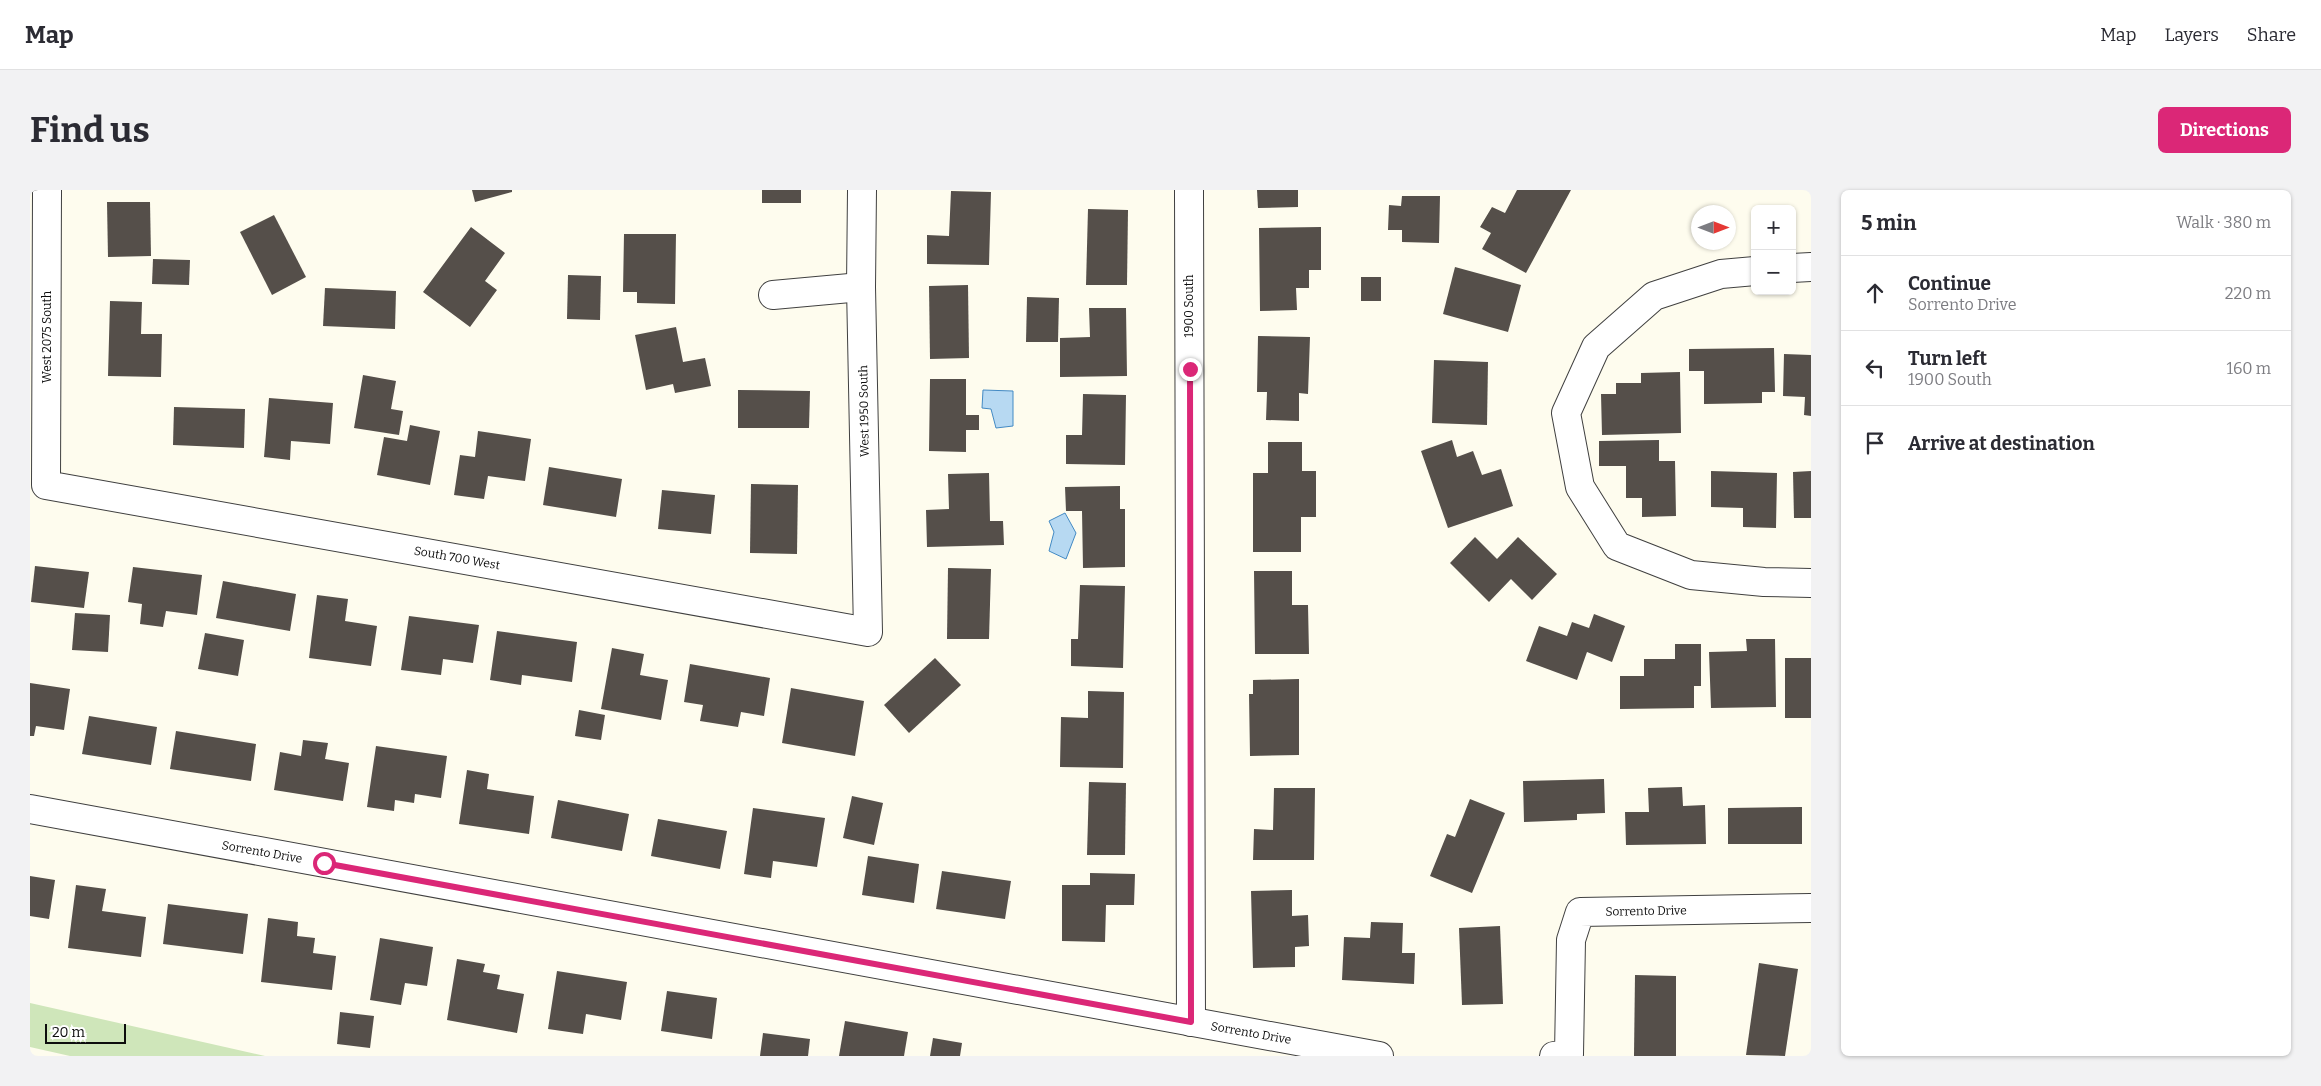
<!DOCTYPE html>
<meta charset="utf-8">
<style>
body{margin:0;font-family:Bitter,serif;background:#f2f2f3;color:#2b2b33}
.controls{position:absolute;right:15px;top:15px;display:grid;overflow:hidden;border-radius:8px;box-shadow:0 1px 4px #0004}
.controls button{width:45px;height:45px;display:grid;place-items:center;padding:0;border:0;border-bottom:1px solid #e1e1e2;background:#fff;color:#2b2b33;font:25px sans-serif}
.compass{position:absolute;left:1661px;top:15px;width:45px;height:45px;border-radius:50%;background:#fff;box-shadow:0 1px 4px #0004;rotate:90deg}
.scale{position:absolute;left:15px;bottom:12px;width:81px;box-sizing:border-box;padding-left:5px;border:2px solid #0d0d0d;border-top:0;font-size:14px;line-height:18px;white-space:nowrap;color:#0d0d0d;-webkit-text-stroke:4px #fff;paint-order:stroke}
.stop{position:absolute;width:15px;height:15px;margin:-11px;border:4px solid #db2777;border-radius:50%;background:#fff}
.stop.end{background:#db2777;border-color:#fff;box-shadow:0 1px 5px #0008}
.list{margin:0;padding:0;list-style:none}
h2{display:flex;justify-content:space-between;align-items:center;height:65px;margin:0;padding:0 20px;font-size:21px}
h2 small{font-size:16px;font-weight:400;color:#7c7c81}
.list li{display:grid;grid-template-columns:32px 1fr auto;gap:15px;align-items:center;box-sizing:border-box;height:75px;padding:0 20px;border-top:1px solid #e1e1e2}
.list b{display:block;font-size:19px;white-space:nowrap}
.list p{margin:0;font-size:16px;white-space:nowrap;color:#7c7c81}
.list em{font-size:16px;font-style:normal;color:#7c7c81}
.icon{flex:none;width:28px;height:28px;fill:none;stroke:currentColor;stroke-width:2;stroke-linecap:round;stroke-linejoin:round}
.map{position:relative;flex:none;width:1781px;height:866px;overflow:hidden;border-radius:8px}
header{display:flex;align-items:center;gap:30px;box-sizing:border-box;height:70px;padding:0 25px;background:#fff;border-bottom:1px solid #e1e1e2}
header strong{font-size:24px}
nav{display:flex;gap:28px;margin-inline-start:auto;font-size:18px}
.intro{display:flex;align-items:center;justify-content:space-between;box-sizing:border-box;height:120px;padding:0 30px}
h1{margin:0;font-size:35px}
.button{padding:12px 22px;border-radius:8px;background:#db2777;color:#fff;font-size:18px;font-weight:700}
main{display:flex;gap:30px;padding:0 30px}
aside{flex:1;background:#fff;border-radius:8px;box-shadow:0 1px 4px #0004}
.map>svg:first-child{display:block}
.green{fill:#cfe6ba}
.water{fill:#b7d9f2;stroke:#438ac4}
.building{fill:#554f4a}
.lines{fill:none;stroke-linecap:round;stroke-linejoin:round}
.minor-casing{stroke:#404040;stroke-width:30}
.minor{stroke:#fff;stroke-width:28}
.route{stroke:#db2777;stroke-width:6}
.labels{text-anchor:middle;stroke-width:5;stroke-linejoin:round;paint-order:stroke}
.street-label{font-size:12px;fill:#0d0d0d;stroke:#fff}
</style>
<header>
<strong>Map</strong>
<nav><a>Map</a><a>Layers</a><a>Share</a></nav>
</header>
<div class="intro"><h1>Find us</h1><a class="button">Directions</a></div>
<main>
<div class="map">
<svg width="1781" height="866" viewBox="0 0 1781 866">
<rect width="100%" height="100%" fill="#fefcee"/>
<!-- green -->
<path class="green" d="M0 813 235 866H40L0 857Z"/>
<!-- water -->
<g class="water">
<path d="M953 200 983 201V236L966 238 961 219 952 218Z"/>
<path d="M1035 323 1046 343 1036 369 1019 361 1024 342 1019 331Z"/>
</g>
<!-- building -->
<g class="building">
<path d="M442 0H482V2L445 12Z"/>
<rect x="732" y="0" width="39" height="13"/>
<path d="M1227 0H1268V17L1228 18Z"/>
<path d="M1487 0H1541L1496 83 1452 59 1461 43 1450 37 1462 17 1475 23Z"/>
<path d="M921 1 961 2 959 75 897 74V45L919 46Z"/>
<path d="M1372 6H1410L1409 53 1372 52V40H1358L1359 15 1371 16Z"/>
<path d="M77 12H120L121 66 78 67Z"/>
<path d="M1058 19 1098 20 1097 95H1056Z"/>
<path d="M244 25 276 87 242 105 210 42Z"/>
<path d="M441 37 475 63 455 91 467 100 440 137 393 102Z"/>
<path d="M1291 37V80H1279V98H1266L1267 120 1230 121 1229 38Z"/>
<path d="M594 44H646L645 114 607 113V102H593Z"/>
<path d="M123 69 160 70 159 95 122 94Z"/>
<path d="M1425 77 1491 95 1478 142 1413 124Z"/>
<path d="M538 85 571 86 570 130 537 129Z"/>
<rect x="1331" y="87" width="20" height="24"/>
<path d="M938 95 939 168 900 169 899 96Z"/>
<path d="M295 98 366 101 365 139 293 136Z"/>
<path d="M997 107 1029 108 1028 152H996Z"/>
<path d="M80 111 112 112 111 144H132L131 187 78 186Z"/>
<path d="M1059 118H1096L1097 186 1030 187V148L1060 147Z"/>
<path d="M646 137 653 172 675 168 681 196 645 203 643 194 616 200 605 145Z"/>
<path d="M1228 146 1280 147 1278 204 1269 203V231L1236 230 1237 202H1227Z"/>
<path d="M1744 158 1745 202H1732V213L1674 214V181H1659V159Z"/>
<path d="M1754 164 1781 165V226L1774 225 1775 207 1753 206Z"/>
<path d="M1404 170 1458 172 1457 235 1402 233Z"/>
<path d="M1650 182 1651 243 1572 245 1571 204H1586V193H1611V183Z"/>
<path d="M333 185 366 191 361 219 373 221 369 245 324 238Z"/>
<path d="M900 189H936V225H949V240H936V262L899 261Z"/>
<path d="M708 200 780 201 779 238H708Z"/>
<path d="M1053 204 1096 205 1095 275 1036 274V245H1052Z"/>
<path d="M239 208 303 213 300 254 261 251 260 270 234 267Z"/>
<path d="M144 217 215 219 214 258 143 255Z"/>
<path d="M380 235 410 241 400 295 347 285 354 247 377 251Z"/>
<path d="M448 241 501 249 495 291 458 286 454 309 424 305 430 265 445 267Z"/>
<path d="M1422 250 1427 267 1443 261 1452 285 1471 279 1483 316 1418 338 1391 261Z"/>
<path d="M1629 250V271H1645L1646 326 1612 327V308H1596V276H1569V251Z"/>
<path d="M1238 252H1272V281H1286V327H1271V362H1223V283H1238Z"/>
<path d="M519 277 592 289 586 327 513 315Z"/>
<path d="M1681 281 1747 283 1746 338 1713 337V318L1681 317Z"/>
<path d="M1781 281V328H1764L1763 282Z"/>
<path d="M959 283 960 331H973L974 355 897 357 896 320 919 319 918 284Z"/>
<path d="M721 294 768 295 767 364 720 363Z"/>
<path d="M1090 296V319H1095V377L1053 378 1052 321H1036L1035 297Z"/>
<path d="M632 300 685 305 681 344 628 339Z"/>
<path d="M1445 347 1467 369 1488 347 1527 384 1502 410 1481 389 1459 412 1420 373Z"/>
<path d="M5 376 59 382 54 418 1 412Z"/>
<path d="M103 377 172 385 167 425 136 421 133 437 110 434 112 414 98 412Z"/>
<path d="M918 378 961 379 959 449H917Z"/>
<path d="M1224 381H1262V415H1278L1279 464H1225Z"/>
<path d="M193 391 266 404 260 441 186 428Z"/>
<path d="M1050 395 1095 396 1093 478 1041 476V449H1048Z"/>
<path d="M287 405 318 409 315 431 347 436 341 476 279 468Z"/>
<path d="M45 423 80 425 78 462 42 460Z"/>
<path d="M1564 424 1595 436 1582 472 1557 462 1547 490 1496 471 1509 436 1537 446 1542 432 1559 438Z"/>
<path d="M379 426 449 435 443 473 413 469 411 485 371 480Z"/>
<path d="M467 441 547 452 542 492 492 485 491 495 460 490Z"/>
<path d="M175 443 214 450 208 486 168 479Z"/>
<path d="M1716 449H1745L1746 517 1681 518 1679 462 1717 461Z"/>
<path d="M1645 454H1671V496H1664V518L1590 519V486H1614V469H1645Z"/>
<path d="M582 458 614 464 610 485 638 490 631 530 571 519Z"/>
<path d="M905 468 931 495 879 543 854 515Z"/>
<rect x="1755" y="468" width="26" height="60"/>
<path d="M660 474 740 488 734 526 711 522 708 537 670 531 673 515 654 512Z"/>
<path d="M1269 489V565L1220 566 1219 504H1223V490Z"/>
<path d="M0 493 40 499 34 540 6 536 4 546H0Z"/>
<path d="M761 498 834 511 825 566 752 553Z"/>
<path d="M1058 501 1094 502 1093 578 1030 577 1031 527 1058 528Z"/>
<path d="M549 520 575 525 571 550 545 546Z"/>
<path d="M59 526 127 537 121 575 52 564Z"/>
<path d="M146 541 226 554 221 591 140 579Z"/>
<path d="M273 550 298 553 295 569 319 573 313 611 244 600 250 562 271 566Z"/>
<path d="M346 556 417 566 411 608 385 604 384 613 365 610 364 621 337 617Z"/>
<path d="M437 580 459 584 457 599 504 606 499 644 429 634Z"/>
<path d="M1574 589 1575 623 1547 624V630L1494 632 1493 591Z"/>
<path d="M1059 592 1096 593 1095 665H1057Z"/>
<path d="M1652 597 1653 616 1675 615 1676 654 1596 655 1595 622H1619L1618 598Z"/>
<path d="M1244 598H1285L1284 670H1223L1224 639 1243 640Z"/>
<path d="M822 606 853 613 844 655 813 648Z"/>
<path d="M1440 609 1475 623 1442 703 1400 686 1417 644 1425 647Z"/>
<path d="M528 610 599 624 592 661 521 648Z"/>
<path d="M1772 617V654H1698V618Z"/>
<path d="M723 618 795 628 787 677 743 671 741 688 714 684Z"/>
<path d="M628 629 697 641 690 679 621 666Z"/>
<path d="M838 666 889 674 884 713 832 705Z"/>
<path d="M912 681 981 691 975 729 906 719Z"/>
<path d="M1060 683 1105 684 1104 715H1076L1075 752 1032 751V695H1060Z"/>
<path d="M0 686 25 690 19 729 0 726Z"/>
<path d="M46 695 76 699 72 721 116 727 111 767 38 758Z"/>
<path d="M1262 700V726L1278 725 1279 756 1265 757V777L1223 778 1221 701Z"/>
<path d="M138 714 218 724 213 764 133 754Z"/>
<path d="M238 728 268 732 267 746 285 748 283 763 306 766 302 800 231 792Z"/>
<path d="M1341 732 1373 733 1372 763H1385L1384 794 1312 790 1314 747 1340 748Z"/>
<path d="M1470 736 1473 814 1432 815 1429 738Z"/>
<path d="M350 748 403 757 397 796 375 793 371 815 340 810Z"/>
<path d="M427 769 455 774 453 782 470 785 467 799 494 804 487 843 417 830Z"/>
<path d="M1729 773 1768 779 1755 866 1716 865Z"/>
<path d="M527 781 597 792 591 830 556 824 553 844 518 839Z"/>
<path d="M1605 785 1646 786V866H1604Z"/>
<path d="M637 801 687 808 682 849 631 841Z"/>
<path d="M310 822 344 826 340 858 307 854Z"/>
<path d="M815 831 878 842 874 866H809Z"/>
<path d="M733 843 780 849 778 866H730Z"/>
<path d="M903 848 932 853 930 866H900Z"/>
</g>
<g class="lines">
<!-- minor casing -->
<g class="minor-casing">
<g id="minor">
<path d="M17 0 16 295 838 442 831 97 832 0"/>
<path d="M1159 0 1161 832"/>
<path d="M1762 78 1781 77"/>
<path d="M1725 81 1691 84 1624 106 1566 157 1536 223 1550 297 1587 356 1661 385 1734 392 1781 393"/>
<path d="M743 105 831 97"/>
<path d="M0 619 1349 866"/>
<path d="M1524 866 1539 864 1541 750 1550 722 1781 718"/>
</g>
</g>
<!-- minor -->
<use href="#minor" class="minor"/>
</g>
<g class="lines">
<!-- route -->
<path class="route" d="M294 673 1161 832 1160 179"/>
</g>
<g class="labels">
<!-- street labels -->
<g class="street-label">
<text transform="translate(1159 116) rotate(-90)" y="4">1900 South</text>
<text transform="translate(17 147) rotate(-90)" y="4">West 2075 South</text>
<text transform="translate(834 221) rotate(-91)" y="4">West 1950 South</text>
<text transform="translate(427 368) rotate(10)" y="4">South 700 West</text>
<text transform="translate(232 662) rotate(10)" y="4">Sorrento Drive</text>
<text transform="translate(1616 721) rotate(-1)" y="4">Sorrento Drive</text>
<text transform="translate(1221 843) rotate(10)" y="4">Sorrento Drive</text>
</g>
</g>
</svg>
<div class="controls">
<button>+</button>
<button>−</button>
</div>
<svg class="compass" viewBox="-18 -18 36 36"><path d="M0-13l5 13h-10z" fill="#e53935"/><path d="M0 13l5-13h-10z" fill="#7c7c81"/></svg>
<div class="scale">20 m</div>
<div class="stop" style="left:294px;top:673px"></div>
<div class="stop end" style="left:1160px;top:179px"></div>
</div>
<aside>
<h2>5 min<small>Walk · 380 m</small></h2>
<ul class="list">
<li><svg class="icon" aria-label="ahead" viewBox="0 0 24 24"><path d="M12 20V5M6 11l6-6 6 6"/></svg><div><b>Continue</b><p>Sorrento Drive</p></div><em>220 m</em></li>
<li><svg class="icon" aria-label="left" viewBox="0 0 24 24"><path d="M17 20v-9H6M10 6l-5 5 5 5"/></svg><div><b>Turn left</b><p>1900 South</p></div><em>160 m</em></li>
<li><svg class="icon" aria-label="arrive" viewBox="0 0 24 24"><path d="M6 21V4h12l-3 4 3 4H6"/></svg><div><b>Arrive at destination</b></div></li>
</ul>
</aside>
</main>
